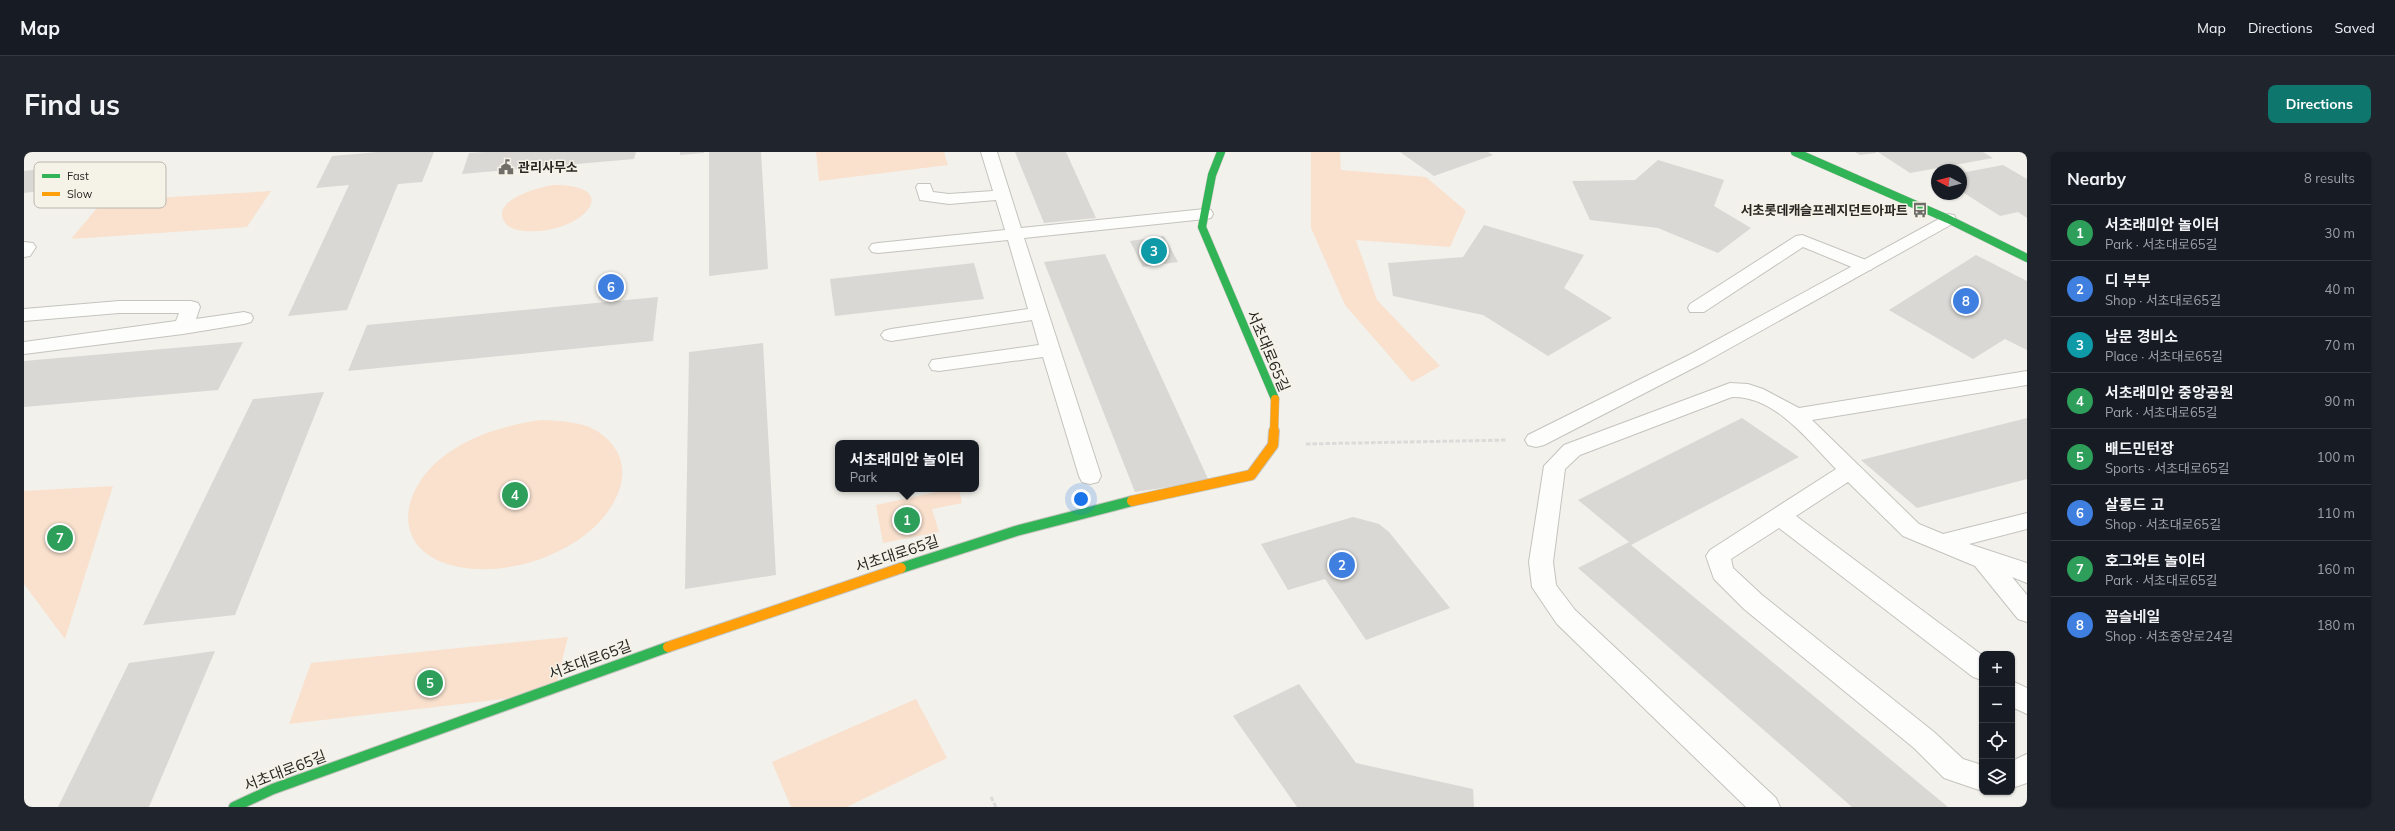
<!DOCTYPE html>
<meta charset="utf-8">
<style>
body{margin:0;font-family:Mulish,"Noto Sans KR",sans-serif;background:#20242c;color:#f1f3f6}
.controls{position:absolute;right:12px;bottom:12px;display:grid;overflow:hidden;border-radius:8px;box-shadow:0 1px 3px #0004}
.controls button{width:36px;height:36px;display:grid;place-items:center;padding:0;border:0;border-bottom:1px solid #363941;background:#171b24;color:#f1f3f6;font:20px sans-serif}
.compass{position:absolute;left:1907px;top:12px;width:36px;height:36px;border-radius:50%;background:#171b24;box-shadow:0 1px 3px #0004;rotate:277deg}
.you{position:absolute;left:1057px;top:347px;width:14px;height:14px;margin:-10px;border:3px solid #fff;border-radius:50%;background:#1a73e8;box-shadow:0 0 0 6px #1a73e833}
.badge{display:grid;place-items:center;width:26px;height:26px;border-radius:50%;background:#0f766e;color:#fff;font-size:13px;font-weight:700}
.pin{position:absolute;translate:-50% -50%;border:2px solid #fff;box-shadow:0 1px 4px #0006}
.popup{position:absolute;left:811px;top:288px;width:144px;height:52px;box-sizing:border-box;display:grid;place-content:center;border-radius:8px;background:#171b24;filter:drop-shadow(0 1px 3px #0005);font-size:13px;white-space:nowrap;color:#9ea1a6}
.popup b{font-size:15px;color:#f1f3f6}
.popup::after{content:'';position:absolute;left:50%;top:100%;margin-left:-8px;border:8px solid transparent;border-top-color:#171b24}
.list{margin:0;padding:0;list-style:none}
h2{display:flex;justify-content:space-between;align-items:center;height:52px;margin:0;padding:0 16px;font-size:17px}
h2 small{font-size:13px;font-weight:400;color:#9ea1a6}
.list li{display:grid;grid-template-columns:26px 1fr auto;gap:12px;align-items:center;box-sizing:border-box;height:56px;padding:0 16px;border-top:1px solid #363941}
.list b{display:block;font-size:15px;white-space:nowrap}
.list p{margin:0;font-size:13px;white-space:nowrap;color:#9ea1a6}
.list em{font-size:13px;font-style:normal;color:#9ea1a6}
.icon{flex:none;width:22px;height:22px;fill:none;stroke:currentColor;stroke-width:2;stroke-linecap:round;stroke-linejoin:round}
.map{position:relative;flex:none;width:2003px;height:655px;overflow:hidden;border-radius:8px}
header{display:flex;align-items:center;gap:24px;box-sizing:border-box;height:56px;padding:0 20px;background:#171b24;border-bottom:1px solid #363941}
header strong{font-size:19px}
nav{display:flex;gap:22px;margin-inline-start:auto;font-size:14px}
.intro{display:flex;align-items:center;justify-content:space-between;box-sizing:border-box;height:96px;padding:0 24px}
h1{margin:0;font-size:28px}
.button{padding:10px 18px;border-radius:8px;background:#0f766e;color:#fff;font-size:14px;font-weight:700}
main{display:flex;gap:24px;padding:0 24px}
aside{flex:1;background:#171b24;border-radius:8px;box-shadow:0 1px 3px #0004}
.map>svg:first-child{display:block}
.green{fill:#f9e1ce}
.building{fill:#dad8d4}
.lines{fill:none;stroke-linecap:round;stroke-linejoin:round}
.lane-casing{stroke:#c4c3be;stroke-width:2}
.street-casing{stroke:#c4c3be;stroke-width:2}
.fast-far1-casing{stroke:#c4c3be;stroke-width:9}
.fast-casing{stroke:#c4c3be;stroke-width:12}
.slow-far1-casing{stroke:#c4c3be;stroke-width:9}
.slow-casing{stroke:#c4c3be;stroke-width:12}
.path{stroke:#dbdbd9;stroke-width:3;stroke-dasharray:4.5 2;stroke-linecap:butt}
.lane{fill:#fdfdfc;fill-rule:evenodd}
.street{fill:#fdfdfc;fill-rule:evenodd}
.fast-far1{stroke:#30b455;stroke-width:8}
.fast{stroke:#30b455;stroke-width:10}
.slow-far1{stroke:#ff9f0a;stroke-width:8}
.slow{stroke:#ff9f0a;stroke-width:10}
.labels{text-anchor:middle;stroke-width:3;stroke-linejoin:round;paint-order:stroke}
.far-poi-label{font-size:13px;font-weight:bold;fill:#282723;stroke:#f5f3e8;text-anchor:start}
.street-label{font-size:15px;fill:#282723;stroke:#f5f3e8}
.key{fill:#f5f3e8;stroke:#b8b6ad;stroke-width:1}
.key-label{font-size:11px;fill:#282723}
</style>
<header>
<strong>Map</strong>
<nav><a>Map</a><a>Directions</a><a>Saved</a></nav>
</header>
<div class="intro"><h1>Find us</h1><a class="button">Directions</a></div>
<main>
<div class="map">
<svg width="2003" height="655" viewBox="0 0 2003 655">
<rect width="100%" height="100%" fill="#f2f1eb"/>
<!-- green -->
<g class="green">
<path d="M792 0H920L924 13 795 29Z"/>
<path d="M1287 0H1316L1317 18 1402 25 1442 59 1426 95 1332 88 1353 148 1416 214 1388 230 1321 153 1287 76Z"/>
<path d="M528 33C604 32 557 84 501 79 494 79 483 76 480 69 468 47 515 36 528 33Z"/>
<path d="M247 39 223 75 47 87 79 49Z"/>
<path d="M517 268C535 269 557 269 573 279 618 308 596 356 561 383 527 409 477 423 435 415 364 401 374 336 424 301 453 281 484 273 517 268Z"/>
<path d="M89 334 41 487 0 432V339Z"/>
<path d="M926 337H935L938 351 908 357 915 380 859 391 852 353Z"/>
<path d="M544 485 530 541 265 572 287 511Z"/>
<path d="M892 547 923 606 823 655H767L748 610Z"/>
</g>
<!-- building -->
<g class="building">
<path d="M354 0H410L398 30 374 32 323 158 264 164 325 33 292 36 308 4Z"/>
<path d="M461 0H612L610 7 438 22 445 1Z"/>
<path d="M656 0H680V1L656 3Z"/>
<path d="M685 0H737L744 117 685 124Z"/>
<path d="M991 0H1042L1072 66 1020 71Z"/>
<path d="M1376 0H1464L1469 3 1410 24Z"/>
<path d="M1831 0H1852V1L1836 3Z"/>
<path d="M1854 0H1959L1969 6 1886 21Z"/>
<path d="M1634 8 1700 28 1690 54 1727 76 1694 101 1634 76 1566 68 1548 29 1611 28Z"/>
<path d="M54 13 39 36 0 41V19Z"/>
<path d="M1979 13 2003 27V66L1994 60 1976 64 1937 39V21Z"/>
<path d="M1460 73 1560 103 1540 136 1588 166 1524 204 1459 163 1369 144 1364 111 1439 105Z"/>
<path d="M1140 84 1154 110 1119 115 1106 89Z"/>
<path d="M1081 102 1185 329 1111 340 1020 110Z"/>
<path d="M1952 103 2003 129V198L1981 187 1949 207 1865 158Z"/>
<path d="M950 111 960 147 811 164 806 127Z"/>
<path d="M634 145 629 189 324 219 343 173Z"/>
<path d="M219 190 194 238 0 255V209Z"/>
<path d="M739 191 752 423 661 437 665 200Z"/>
<path d="M300 240 211 463 119 473 229 247Z"/>
<path d="M1718 266 1775 305 1607 393 1924 655H1828L1554 416 1605 390 1554 348Z"/>
<path d="M2003 266V327L1893 356 1837 308Z"/>
<path d="M1329 365 1355 372 1365 380 1426 456 1342 488 1301 427 1264 438 1237 392Z"/>
<path d="M191 499 125 655H34L105 511Z"/>
<path d="M1275 532 1332 611 1449 637 1450 655H1273L1209 564Z"/>
</g>
<g class="lines">
<!-- lane casing -->
<g class="lane-casing">
<g id="lane">
<path d="M957 0H973L997 76 1181 57 1187 58 1189 62 1187 66 1181 67 1000 86 1077 324 1074 330 1066 332 1058 330 1055 324 1019 205 915 219 908 218 905 213 908 208 915 207 1015 193 1008 168 867 189 860 187 857 183 860 179 867 177 1004 157 984 88 854 101 848 100 845 96 848 92 854 91 981 78 972 48 925 52 896 48 892 35 894 32H906L909 40 925 42 969 39Z"/>
<path d="M1924 62 1930 63 1932 67 1930 71 1681 210 1520 293 1512 295 1504 293 1501 288 1504 283 1667 202Z"/>
<path d="M0 90 9 91 12 95 6 104 0 105Z"/>
<path d="M95 149H167L174 151 176 155 172 167 220 160 227 162 229 166 227 170 220 172 159 182 0 202V190L152 169 155 161H95L0 169V157Z"/>
<path d="M2003 219V233L1788 268 1895 372 1919 382 2003 361V377L1945 392 2003 411V431L1988 425 2003 443V470L1994 467 1951 414 1879 384 1824 330 1772 364 1958 503V528L1949 525 1755 376 1707 407 1709 416 1738 443 1910 580 1939 607 1958 613V639L1920 626 1890 596 1720 457 1690 427 1682 404 1686 398 1812 317C1784 289 1752 244 1708 245L1556 303 1541 317 1529 410 1532 433 1551 458 1752 646 1756 655H1722L1533 472 1508 435 1505 410 1520 314 1540 293 1706 231 1724 232 1739 237 1775 256Z"/>
<path d="M1988 529 2003 536V562L1988 555Z"/>
<path d="M2003 602V631L1988 636V609Z"/>
</g>
</g>
<!-- street casing -->
<g class="street-casing">
<path id="street" d="M1778 83 1847 110 1850 114 1847 118H1835L1779 95 1680 160H1666L1664 156 1666 152 1772 84Z"/>
</g>
<!-- fast-far1 casing -->
<g class="fast-far1-casing">
<g id="fast-far1">
<path d="M1197 0 1188 23 1178 75 1251 247"/>
<path d="M1771 0 1924 67 2003 106"/>
</g>
</g>
<!-- fast casing -->
<g class="fast-casing">
<g id="fast">
<path d="M877 416 992 379 1108 349"/>
<path d="M210 655 249 637 644 495"/>
</g>
</g>
<!-- slow-far1 casing -->
<g class="slow-far1-casing">
<path id="slow-far1" d="M1250 280 1251 247"/>
</g>
<!-- slow casing -->
<g class="slow-casing">
<g id="slow">
<path d="M1108 349 1227 323 1249 293 1250 279"/>
<path d="M644 495 877 416"/>
</g>
</g>
<!-- path -->
<g class="path">
<path d="M1282 292 1483 288"/>
<path d="M967 645 972 655"/>
</g>
<!-- lane -->
<use href="#lane" class="lane"/>
<!-- street -->
<use href="#street" class="street"/>
<!-- fast-far1 -->
<use href="#fast-far1" class="fast-far1"/>
<!-- fast -->
<use href="#fast" class="fast"/>
<!-- slow-far1 -->
<use href="#slow-far1" class="slow-far1"/>
<!-- slow -->
<use href="#slow" class="slow"/>
</g>
<!-- icons -->
<defs>
<g id="civic-bare" transform="scale(1.2)"><path d="M-.6-6.5H3V-4.5H.6V-3L4-1V1h2V6H-6V1h2V-1L-.6-3ZM-1.2 2.5V6h2.4V2.5Z" fill="#6f6e69" stroke="#f5f3e8" stroke-width="2.5" paint-order="stroke"/></g>
<g id="bus-bare" transform="scale(1.2)"><path d="M-5-6H5V4H4V6H2V4H-2V6H-4V4H-5ZM-3.5-4V0h7V-4ZM-3.5 1.2v1.5H-2V1.2ZM2 1.2v1.5H3.5V1.2Z" fill="#6f6e69" stroke="#f5f3e8" stroke-width="2.5" paint-order="stroke"/></g>
</defs>
<g fill-rule="evenodd">
<use href="#civic-bare" x="482" y="15"/>
<use href="#bus-bare" x="1896" y="58"/>
</g>
<g class="labels">
<!-- far-poi labels -->
<g class="far-poi-label">
<text x="494" y="20">관리사무소</text>
<text x="1884" y="63" text-anchor="end">서초롯데캐슬프레지던트아파트</text>
</g>
<!-- street labels -->
<g class="street-label">
<text transform="translate(1244 199) rotate(67)" y="5">서초대로65길</text>
<text transform="translate(873 402) rotate(-18)" y="5">서초대로65길</text>
<text transform="translate(566 508) rotate(-20)" y="5">서초대로65길</text>
<text transform="translate(261 619) rotate(-21)" y="5">서초대로65길</text>
</g>
</g>
<!-- legend -->
<rect x="10" y="10" width="132" height="46" rx="6" class="key"/>
<rect x="18" y="22" width="18" height="4" fill="#30b455"/>
<rect x="18" y="40" width="18" height="4" fill="#ff9f0a"/>
<g class="key-label">
<text x="43" y="28">Fast</text>
<text x="43" y="46">Slow</text>
</g>
</svg>
<div class="controls">
<button>+</button>
<button>−</button>
<button><svg class="icon" aria-label="locate" viewBox="0 0 24 24"><circle cx="12" cy="12" r="6"/><path d="M12 2v4M12 18v4M2 12h4M18 12h4"/></svg></button>
<button><svg class="icon" aria-label="layers" viewBox="0 0 24 24"><path d="M12 4l9 5-9 5-9-5zM3 14l9 5 9-5"/></svg></button>
</div>
<svg class="compass" viewBox="-18 -18 36 36"><path d="M0-13l5 13h-10z" fill="#e53935"/><path d="M0 13l5-13h-10z" fill="#9ea1a6"/></svg>
<div class="you"></div>
<div class="pin badge" style="left:883px;top:368px;background:#2e9e5b">1</div>
<div class="popup"><b>서초래미안 놀이터</b>Park</div>
<div class="pin badge" style="left:1318px;top:413px;background:#3f7fe0">2</div>
<div class="pin badge" style="left:1130px;top:99px;background:#0f9aa8">3</div>
<div class="pin badge" style="left:491px;top:343px;background:#2e9e5b">4</div>
<div class="pin badge" style="left:406px;top:531px;background:#2e9e5b">5</div>
<div class="pin badge" style="left:587px;top:135px;background:#3f7fe0">6</div>
<div class="pin badge" style="left:36px;top:386px;background:#2e9e5b">7</div>
<div class="pin badge" style="left:1942px;top:149px;background:#3f7fe0">8</div>
</div>
<aside>
<h2>Nearby<small>8 results</small></h2>
<ul class="list">
<li><span class="badge" style="background:#2e9e5b">1</span><div><b>서초래미안 놀이터</b><p>Park · 서초대로65길</p></div><em>30 m</em></li>
<li><span class="badge" style="background:#3f7fe0">2</span><div><b>디 부부</b><p>Shop · 서초대로65길</p></div><em>40 m</em></li>
<li><span class="badge" style="background:#0f9aa8">3</span><div><b>남문 경비소</b><p>Place · 서초대로65길</p></div><em>70 m</em></li>
<li><span class="badge" style="background:#2e9e5b">4</span><div><b>서초래미안 중앙공원</b><p>Park · 서초대로65길</p></div><em>90 m</em></li>
<li><span class="badge" style="background:#2e9e5b">5</span><div><b>배드민턴장</b><p>Sports · 서초대로65길</p></div><em>100 m</em></li>
<li><span class="badge" style="background:#3f7fe0">6</span><div><b>살롱드 고</b><p>Shop · 서초대로65길</p></div><em>110 m</em></li>
<li><span class="badge" style="background:#2e9e5b">7</span><div><b>호그와트 놀이터</b><p>Park · 서초대로65길</p></div><em>160 m</em></li>
<li><span class="badge" style="background:#3f7fe0">8</span><div><b>꼼슬네일</b><p>Shop · 서초중앙로24길</p></div><em>180 m</em></li>
</ul>
</aside>
</main>
